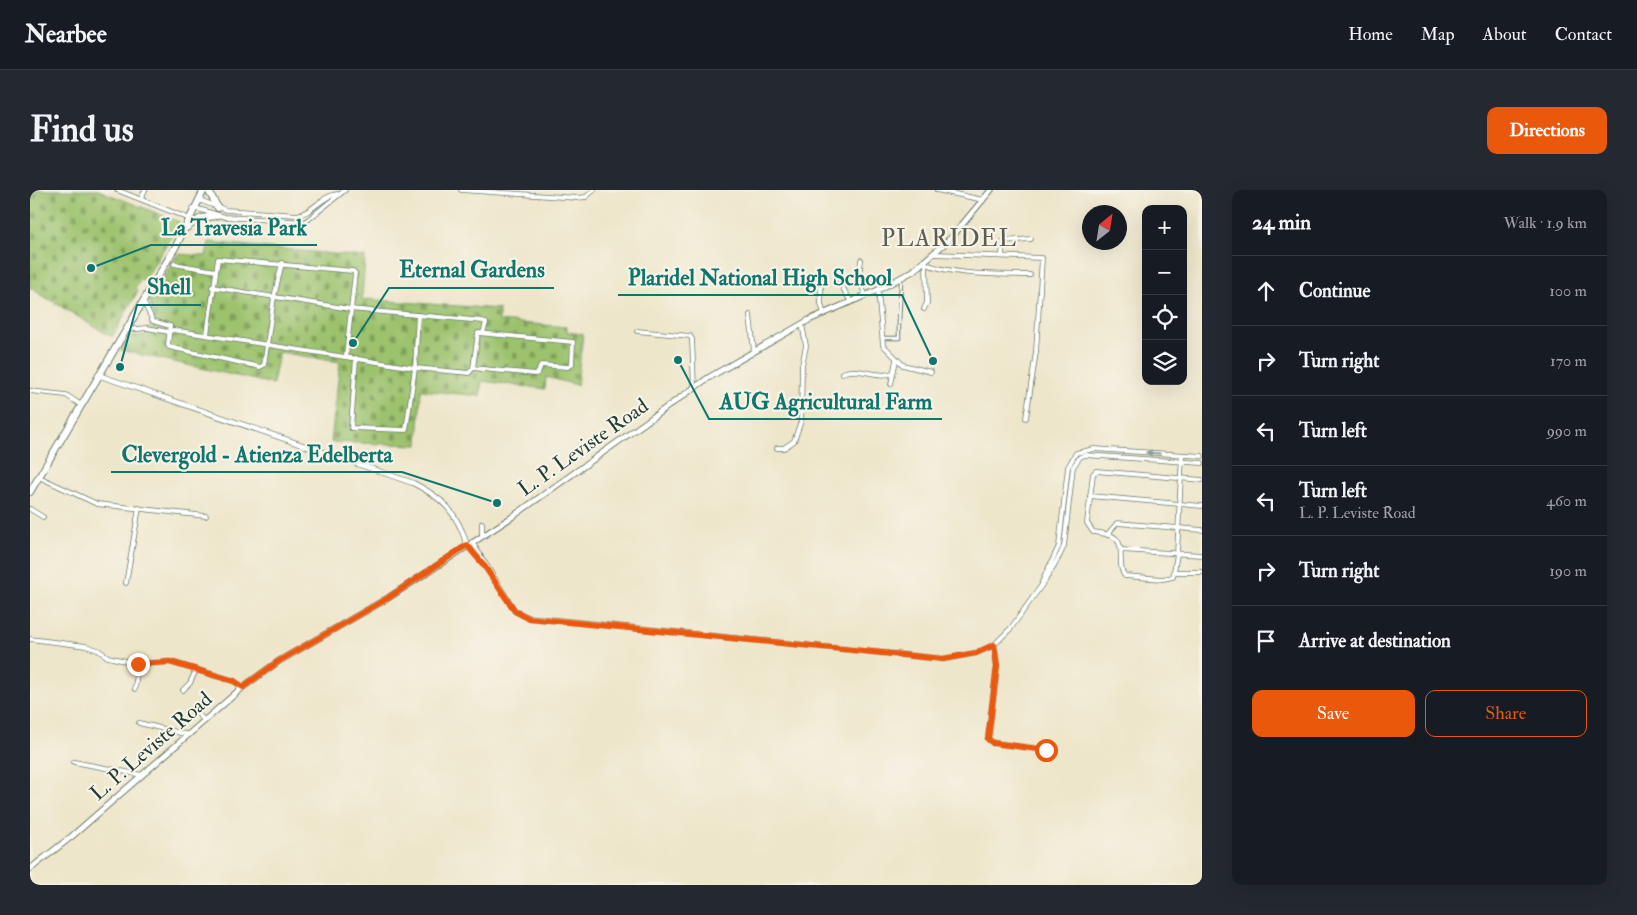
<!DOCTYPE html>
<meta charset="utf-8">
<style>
body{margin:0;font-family:"IM FELL Double Pica",serif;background:#242831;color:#f1f3f6}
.controls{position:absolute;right:15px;top:15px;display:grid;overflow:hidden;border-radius:10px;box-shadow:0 5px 20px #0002}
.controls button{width:45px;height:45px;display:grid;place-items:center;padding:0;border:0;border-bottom:1px solid #363941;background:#171b24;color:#f1f3f6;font:25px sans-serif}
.compass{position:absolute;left:1052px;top:15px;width:45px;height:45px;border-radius:50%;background:#171b24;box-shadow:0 5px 20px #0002;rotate:30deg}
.stop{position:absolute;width:15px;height:15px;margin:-11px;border:4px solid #ea580c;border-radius:50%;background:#fff}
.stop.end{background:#ea580c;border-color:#fff;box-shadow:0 1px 5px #0008}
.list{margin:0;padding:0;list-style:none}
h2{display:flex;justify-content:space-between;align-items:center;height:65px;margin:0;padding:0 20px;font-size:21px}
h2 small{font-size:16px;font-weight:400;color:#9ea1a6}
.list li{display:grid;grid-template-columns:32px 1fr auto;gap:15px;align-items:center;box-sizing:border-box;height:70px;padding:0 20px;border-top:1px solid #363941}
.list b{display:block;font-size:19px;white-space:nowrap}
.list p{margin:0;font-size:16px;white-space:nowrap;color:#9ea1a6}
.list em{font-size:16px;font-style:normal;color:#9ea1a6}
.actions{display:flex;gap:10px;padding:15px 20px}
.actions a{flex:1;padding:11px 0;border:1px solid #ea580c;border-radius:10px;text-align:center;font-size:18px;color:#ea580c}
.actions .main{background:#ea580c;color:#fff}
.icon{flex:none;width:28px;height:28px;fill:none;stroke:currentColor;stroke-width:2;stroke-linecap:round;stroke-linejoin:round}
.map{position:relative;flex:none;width:1172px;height:695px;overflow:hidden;border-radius:10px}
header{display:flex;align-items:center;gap:30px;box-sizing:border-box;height:70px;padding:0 25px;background:#171b24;border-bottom:1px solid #363941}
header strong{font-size:24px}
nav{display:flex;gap:28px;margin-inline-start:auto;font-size:18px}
.intro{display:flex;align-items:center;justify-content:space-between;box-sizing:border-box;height:120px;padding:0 30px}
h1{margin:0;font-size:35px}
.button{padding:12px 22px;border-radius:10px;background:#ea580c;color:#fff;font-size:18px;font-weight:700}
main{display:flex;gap:30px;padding:0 30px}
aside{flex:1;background:#171b24;border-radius:10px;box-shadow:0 5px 20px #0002}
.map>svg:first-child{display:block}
.cemetery{fill:url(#cemetery-stones);stroke:#5e8050}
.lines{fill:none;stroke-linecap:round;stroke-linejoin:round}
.pedestrian-casing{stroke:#677868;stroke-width:4.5}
.minor-casing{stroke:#677868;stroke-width:5.5}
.tertiary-casing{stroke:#677868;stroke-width:6}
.secondary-casing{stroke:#677868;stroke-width:7}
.trunk-casing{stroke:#677868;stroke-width:8}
.pedestrian{stroke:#fff;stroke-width:2.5}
.minor{stroke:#fff;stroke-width:4}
.tertiary{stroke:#fff;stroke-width:4.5}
.secondary{stroke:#fff;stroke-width:5}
.trunk{stroke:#fff;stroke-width:6}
.oneway{fill:#8f9e9a}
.route{stroke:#ea580c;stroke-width:6}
.labels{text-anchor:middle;stroke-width:4.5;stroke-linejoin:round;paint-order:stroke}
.street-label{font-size:21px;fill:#1f3d34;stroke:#f7f3e8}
.quarter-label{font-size:24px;letter-spacing:1px;fill:#5d5e52;stroke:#f7f3e8}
.leader{fill:none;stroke:#0f766e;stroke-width:2}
.callout-dot{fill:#0f766e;stroke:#f7f3e8;stroke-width:2}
.callout-label{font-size:22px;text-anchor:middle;font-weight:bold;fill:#0f766e;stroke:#f7f3e8;stroke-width:4.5;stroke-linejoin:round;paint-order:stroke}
</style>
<header>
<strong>Nearbee</strong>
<nav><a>Home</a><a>Map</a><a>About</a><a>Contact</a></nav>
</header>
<div class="intro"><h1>Find us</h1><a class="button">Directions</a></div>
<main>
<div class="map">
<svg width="1172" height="695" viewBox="0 0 1172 695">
<defs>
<pattern id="cemetery-stones" width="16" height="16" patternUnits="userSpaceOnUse" patternTransform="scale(1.25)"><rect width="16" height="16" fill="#9cc26d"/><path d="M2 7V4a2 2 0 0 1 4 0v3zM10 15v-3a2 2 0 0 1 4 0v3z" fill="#7f9f5a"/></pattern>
</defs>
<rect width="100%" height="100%" fill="#f7f3e8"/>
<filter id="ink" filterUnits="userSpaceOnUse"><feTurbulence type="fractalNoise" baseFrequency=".02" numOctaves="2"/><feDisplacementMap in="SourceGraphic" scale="10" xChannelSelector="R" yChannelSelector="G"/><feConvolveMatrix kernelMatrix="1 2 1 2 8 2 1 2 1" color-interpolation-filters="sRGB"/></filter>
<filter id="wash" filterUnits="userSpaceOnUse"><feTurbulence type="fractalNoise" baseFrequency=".0096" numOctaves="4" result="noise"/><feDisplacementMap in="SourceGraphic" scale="20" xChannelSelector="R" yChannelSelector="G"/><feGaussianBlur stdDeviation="1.12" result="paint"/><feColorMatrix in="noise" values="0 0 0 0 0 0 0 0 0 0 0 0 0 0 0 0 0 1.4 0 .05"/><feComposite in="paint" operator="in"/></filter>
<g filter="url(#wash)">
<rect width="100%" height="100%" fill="#eee6ca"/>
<!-- cemetery -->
<g class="cemetery">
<path d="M0 0H68L150 32 114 91 111 89 105 99 108 101 82 147 0 98Z"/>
<path d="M179 52 335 67 332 109 469 119V131L537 137V142L553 144 547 195 516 187 515 199 452 191 450 206 391 200 388 255 301 252 310 172 249 162 243 194 90 160 98 146 115 145 124 127 119 110 148 64 176 66Z"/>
</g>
</g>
<g filter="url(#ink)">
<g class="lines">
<!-- pedestrian casing -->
<g class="pedestrian-casing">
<path id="pedestrian" d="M852 148H869C868 127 871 109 871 89"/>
</g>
<!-- minor casing -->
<g class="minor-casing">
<g id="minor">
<path d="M87 0 160 29"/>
<path d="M431 0 547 8 556 7 564 0"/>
<path d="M907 0 953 10"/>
<path d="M111 9 115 0"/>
<path d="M169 10 196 20 267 25C283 23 291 6 307 4"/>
<path d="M165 18 195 27 275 32 315 0"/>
<path d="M904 64 1012 68 1006 162 996 228"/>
<path d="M972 66 973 51 1001 49"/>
<path d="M831 70 829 86 835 105"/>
<path d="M894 73C923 86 969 84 1000 85"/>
<path d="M144 74 186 81"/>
<path d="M809 81 810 93 821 112"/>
<path d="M182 97 320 119 453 131 456 133 453 143"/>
<path d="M791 97V114L794 124"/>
<path d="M848 100 853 155 873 175 901 182"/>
<path d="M113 111 123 131 140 136"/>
<path d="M894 119 897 113 896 74"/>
<path d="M720 125 724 161"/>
<path d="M140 136 138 155 139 157 230 177 234 175 244 107 252 73"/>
<path d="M97 140 117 138 139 142 143 140 385 178 439 183 443 178 448 143 543 152 542 174 538 177 511 175 508 183 505 184 443 178"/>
<path d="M607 141 660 146 662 149 664 198"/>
<path d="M177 144 188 69 323 81 325 83 316 166"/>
<path d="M326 168 321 238 376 240 385 178 388 125"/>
<path d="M812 183C832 176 845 189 863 183"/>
<path d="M861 194 866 170"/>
<path d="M0 201 36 205 51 215"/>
<path d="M747 258H754L764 251 771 231 772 175 776 156 772 134"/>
<path d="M1152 265 1147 364 1143 387 1133 389 1095 386C1085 376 1099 350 1079 345 1074 343 1069 343 1063 342L1057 333 1063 284 1066 281C1101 284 1137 287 1172 290"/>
<path d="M9 287 67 314 176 326"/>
<path d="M1060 306 1172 316"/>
<path d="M0 319 13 327"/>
<path d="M452 333V346"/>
<path d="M1077 345 1087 333 1172 340"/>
<path d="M442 352 485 421 498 427 913 469 946 463 964 455 981 438 1016 389 1030 365 1034 356 1043 277 1050 267 1055 265 1172 273"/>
<path d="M437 355 453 373"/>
<path d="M1091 360 1172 365"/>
<path d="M1145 382H1172"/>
<path d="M1012 392 1029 356 1038 277 1046 263 1064 259 1172 266"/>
<path d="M96 393 109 318"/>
<path d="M0 449 56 456 68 460 78 467 108 474 105 499"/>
<path d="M964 455 967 476 958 549 963 553 1016 560"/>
<path d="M108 474 140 472 204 491 213 497"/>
<path d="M153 500 160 493 166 480"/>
<path d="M159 520 168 524 175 531"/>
<path d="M109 533 159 545"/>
<path d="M44 572 112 585"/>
</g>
</g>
<!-- tertiary casing -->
<g class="tertiary-casing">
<path id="tertiary" d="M68 185 383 293C413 308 427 322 437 355"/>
</g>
<!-- secondary casing -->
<g class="secondary-casing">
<path id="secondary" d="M0 679 41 647 213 497 249 471 358 408 482 327 678 188 779 130 848 100 883 81 921 48 961 0"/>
</g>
<!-- trunk casing -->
<g class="trunk-casing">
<g id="trunk">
<path d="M178 0 188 18"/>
<path d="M156 38 171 28 186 26"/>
<path d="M0 302 146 56 174 0"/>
</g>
</g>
<!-- pedestrian -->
<use href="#pedestrian" class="pedestrian"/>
<!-- minor -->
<use href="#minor" class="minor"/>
<!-- tertiary -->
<use href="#tertiary" class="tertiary"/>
<!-- secondary -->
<use href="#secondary" class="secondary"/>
<!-- trunk -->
<use href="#trunk" class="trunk"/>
</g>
<!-- one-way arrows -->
<defs><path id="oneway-solid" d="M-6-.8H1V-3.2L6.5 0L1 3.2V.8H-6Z" transform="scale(1.25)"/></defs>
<use class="oneway" href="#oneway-solid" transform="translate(1123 263) rotate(-177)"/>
</g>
<g class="lines" filter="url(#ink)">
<!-- route -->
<path class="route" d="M108 474 140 472 204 491 213 497 249 471 358 408 437 355 453 374 485 421 498 428 913 469 946 463 964 455 967 476 958 549 963 553 1016 560"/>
</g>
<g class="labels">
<!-- street labels -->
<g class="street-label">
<text transform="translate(553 257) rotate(-35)" y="7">L. P. Leviste Road</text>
<text transform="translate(121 556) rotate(-41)" y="7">L. P. Leviste Road</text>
</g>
<!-- quarter labels -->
<g class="quarter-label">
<text x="919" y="56">PLARIDEL</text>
</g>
</g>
<!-- callouts -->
<path class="leader" d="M61 78L121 55H287M323 153L359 98H524M903 171L872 105H588M90 177L107 115H171M648 170L679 229H912M467 313L372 282H81"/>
<g class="callout-dot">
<circle cx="61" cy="78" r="5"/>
<circle cx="323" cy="153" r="5"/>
<circle cx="903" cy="171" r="5"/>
<circle cx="90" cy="177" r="5"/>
<circle cx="648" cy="170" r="5"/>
<circle cx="467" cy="313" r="5"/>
</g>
<g class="callout-label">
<text x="204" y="45">La Travesia Park</text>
<text x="442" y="87">Eternal Gardens</text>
<text x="730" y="95">Plaridel National High School</text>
<text x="139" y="104">Shell</text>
<text x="796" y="219">AUG Agricultural Farm</text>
<text x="227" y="272">Clevergold - Atienza Edelberta</text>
</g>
</svg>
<div class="controls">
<button>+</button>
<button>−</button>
<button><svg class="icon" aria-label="locate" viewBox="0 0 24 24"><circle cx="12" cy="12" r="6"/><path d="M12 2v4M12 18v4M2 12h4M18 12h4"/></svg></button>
<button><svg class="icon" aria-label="layers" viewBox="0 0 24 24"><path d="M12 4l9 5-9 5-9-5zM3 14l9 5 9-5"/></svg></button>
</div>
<svg class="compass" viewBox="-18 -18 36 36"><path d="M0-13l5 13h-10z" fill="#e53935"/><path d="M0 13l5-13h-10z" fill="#9ea1a6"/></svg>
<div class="stop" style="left:1016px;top:560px"></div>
<div class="stop end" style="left:108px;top:474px"></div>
</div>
<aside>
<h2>24 min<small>Walk · 1.9 km</small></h2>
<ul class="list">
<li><svg class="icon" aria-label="ahead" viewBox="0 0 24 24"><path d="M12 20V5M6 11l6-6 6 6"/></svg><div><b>Continue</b></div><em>100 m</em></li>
<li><svg class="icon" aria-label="right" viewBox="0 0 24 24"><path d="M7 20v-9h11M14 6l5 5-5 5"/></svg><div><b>Turn right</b></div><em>170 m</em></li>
<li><svg class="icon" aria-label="left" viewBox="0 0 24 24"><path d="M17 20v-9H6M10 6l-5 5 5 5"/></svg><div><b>Turn left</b></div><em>990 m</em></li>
<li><svg class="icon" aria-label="left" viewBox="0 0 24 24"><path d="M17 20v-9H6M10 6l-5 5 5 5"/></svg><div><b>Turn left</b><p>L. P. Leviste Road</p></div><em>460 m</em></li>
<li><svg class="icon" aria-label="right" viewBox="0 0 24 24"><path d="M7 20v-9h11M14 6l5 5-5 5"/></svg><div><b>Turn right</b></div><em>190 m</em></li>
<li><svg class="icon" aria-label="arrive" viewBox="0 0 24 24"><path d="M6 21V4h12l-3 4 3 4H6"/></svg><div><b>Arrive at destination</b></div></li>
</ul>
<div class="actions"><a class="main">Save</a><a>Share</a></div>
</aside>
</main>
